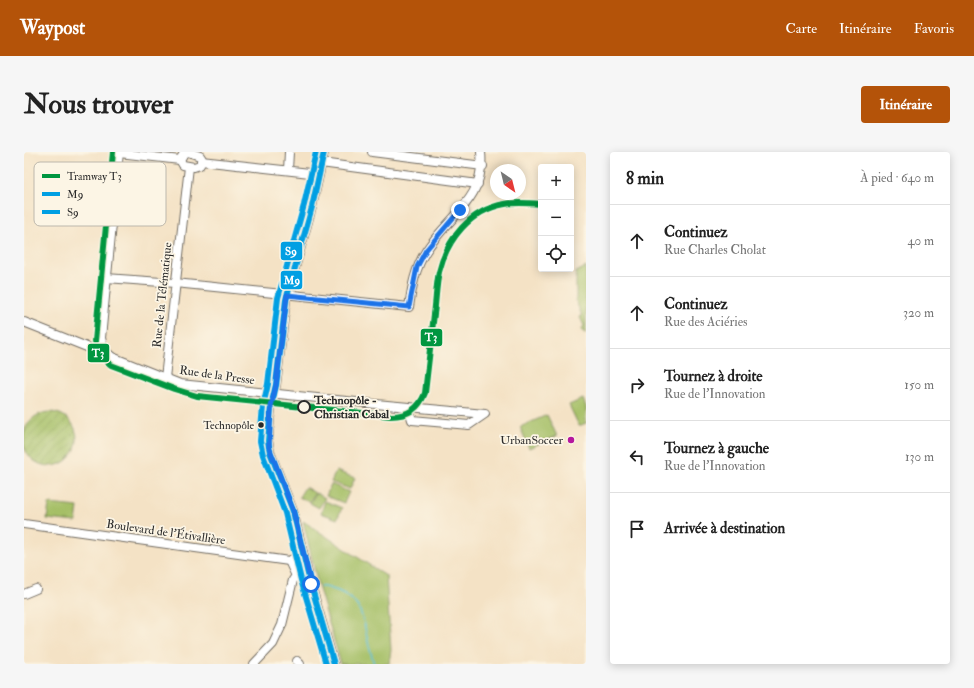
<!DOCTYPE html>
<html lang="fr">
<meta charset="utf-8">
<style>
body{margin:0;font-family:"IM FELL Double Pica",serif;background:#f6f6f6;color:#222}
.controls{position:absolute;right:12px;top:12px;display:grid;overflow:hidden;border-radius:4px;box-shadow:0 2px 10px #0003}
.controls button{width:36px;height:36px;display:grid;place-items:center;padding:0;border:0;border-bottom:1px solid #e0e0e0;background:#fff;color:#222;font:20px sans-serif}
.compass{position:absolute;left:466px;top:12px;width:36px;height:36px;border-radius:50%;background:#fff;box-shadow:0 2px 10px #0003;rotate:145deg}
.stop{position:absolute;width:12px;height:12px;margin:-9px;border:3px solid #1a73e8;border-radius:50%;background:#fff}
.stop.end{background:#1a73e8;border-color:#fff;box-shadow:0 1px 4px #0008}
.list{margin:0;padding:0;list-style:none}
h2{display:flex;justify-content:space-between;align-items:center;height:52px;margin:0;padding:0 16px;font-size:17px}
h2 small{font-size:13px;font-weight:400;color:#767676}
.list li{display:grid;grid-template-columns:26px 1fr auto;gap:12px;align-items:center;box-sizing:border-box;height:72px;padding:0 16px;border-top:1px solid #e0e0e0}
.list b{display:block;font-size:15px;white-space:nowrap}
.list p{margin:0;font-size:13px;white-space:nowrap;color:#767676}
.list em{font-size:13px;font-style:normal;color:#767676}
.icon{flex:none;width:22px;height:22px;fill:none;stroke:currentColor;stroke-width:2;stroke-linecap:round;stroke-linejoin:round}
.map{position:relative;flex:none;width:562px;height:512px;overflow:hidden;border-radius:4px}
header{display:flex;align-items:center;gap:24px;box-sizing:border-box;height:56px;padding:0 20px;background:#b45309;color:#fff}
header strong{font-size:19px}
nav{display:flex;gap:22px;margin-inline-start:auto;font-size:14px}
.intro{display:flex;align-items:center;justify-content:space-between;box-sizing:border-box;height:96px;padding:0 24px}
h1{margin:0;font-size:28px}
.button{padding:10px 18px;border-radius:4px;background:#b45309;color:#fff;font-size:14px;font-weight:700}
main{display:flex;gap:24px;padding:0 24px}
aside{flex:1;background:#fff;border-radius:4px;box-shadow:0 2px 10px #0003}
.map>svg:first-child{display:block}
.grass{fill:#a5bf66;stroke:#687548}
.garden{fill:url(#garden-furrows);stroke:#687548}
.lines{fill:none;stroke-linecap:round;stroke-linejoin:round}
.stream{stroke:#59c1d6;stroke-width:1.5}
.minor-casing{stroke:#716b61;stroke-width:10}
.minor{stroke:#fff;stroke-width:8}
.bus-1-casing{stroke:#fcf5e5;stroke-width:9}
.bus-2-casing{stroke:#fcf5e5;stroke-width:9}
.bus-1{stroke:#009fe3;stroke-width:6}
.bus-2{stroke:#009fe3;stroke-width:6}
.tram-1-casing{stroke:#fcf5e5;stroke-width:9}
.tram-1{stroke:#009640;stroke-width:6}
.route{stroke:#1a73e8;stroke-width:5}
.stop-dot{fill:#fcf5e5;stroke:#2b2b2b;stroke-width:2}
.bus-dot{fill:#2b2b2b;stroke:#fcf5e5;stroke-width:1.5}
.poi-dot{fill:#b5179e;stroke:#fcf5e5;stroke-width:1.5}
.labels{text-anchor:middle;stroke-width:3.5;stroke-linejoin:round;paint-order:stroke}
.bus-label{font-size:11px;fill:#2b2b2b;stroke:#fcf5e5;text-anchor:end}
.street-label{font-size:12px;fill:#2b2b2b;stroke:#fcf5e5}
.stop-label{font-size:12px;font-weight:bold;fill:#2b2b2b;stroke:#fcf5e5;text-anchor:start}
.poi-label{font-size:12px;fill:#2b2b2b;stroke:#fcf5e5;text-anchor:end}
.key{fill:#fcf5e5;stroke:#bdb8ad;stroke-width:1}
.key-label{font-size:11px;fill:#2b2b2b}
.line-badge{stroke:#fcf5e5;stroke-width:1.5}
.badge-label{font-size:11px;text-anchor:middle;font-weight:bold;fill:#fff}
</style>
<header>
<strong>Waypost</strong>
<nav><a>Carte</a><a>Itinéraire</a><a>Favoris</a></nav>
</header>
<div class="intro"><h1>Nous trouver</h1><a class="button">Itinéraire</a></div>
<main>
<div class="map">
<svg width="562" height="512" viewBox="0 0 562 512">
<defs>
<pattern id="garden-furrows" width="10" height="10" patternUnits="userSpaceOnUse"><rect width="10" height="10" fill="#a5bf66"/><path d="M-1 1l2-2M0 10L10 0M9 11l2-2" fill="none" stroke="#879b54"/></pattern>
</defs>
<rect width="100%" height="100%" fill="#fcf5e5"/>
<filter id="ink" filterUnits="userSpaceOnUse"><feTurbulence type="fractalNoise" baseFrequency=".025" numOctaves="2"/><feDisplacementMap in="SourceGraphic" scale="8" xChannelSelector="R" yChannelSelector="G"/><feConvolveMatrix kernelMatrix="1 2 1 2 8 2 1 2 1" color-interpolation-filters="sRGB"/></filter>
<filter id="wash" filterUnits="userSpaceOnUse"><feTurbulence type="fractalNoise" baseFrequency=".012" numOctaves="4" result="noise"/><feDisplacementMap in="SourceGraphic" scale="16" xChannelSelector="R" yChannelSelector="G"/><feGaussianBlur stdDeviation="0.9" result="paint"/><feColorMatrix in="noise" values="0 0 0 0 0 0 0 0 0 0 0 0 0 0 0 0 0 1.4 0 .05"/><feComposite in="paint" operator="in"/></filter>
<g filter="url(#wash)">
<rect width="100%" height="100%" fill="#f4e2c5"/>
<!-- grass -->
<g class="grass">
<path d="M562 115V181H561L558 179V176L560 174 556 165 558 164 552 149V120Z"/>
<path d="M559 247 562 255V271L555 274 545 253Z"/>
<path d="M523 263 533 284 505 296 496 275Z"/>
<path d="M312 319 331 326 326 337 307 330Z"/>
<path d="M307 332 325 340 320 351 302 344Z"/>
<path d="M281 335 291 341 285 350 275 345Z"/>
<path d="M292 341 301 346 295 356 286 351Z"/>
<path d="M301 349 318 356 313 367 297 361Z"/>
<path d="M25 352 54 355 52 370 23 367Z"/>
<path d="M279 369 362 424 367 498 365 512H317L295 437Z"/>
</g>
<!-- garden -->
<circle class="garden" cx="26" cy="287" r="27"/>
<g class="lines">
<!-- stream -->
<path class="stream" d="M296 435C302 434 307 437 314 439 339 449 339 468 344 490 346 498 348 505 350 512"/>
</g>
</g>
<g filter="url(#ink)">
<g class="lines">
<!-- minor casing -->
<g class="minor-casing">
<g id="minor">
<path d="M164 0 176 4 178 7 176 13 170 15 159 13 156 8 160 1Z"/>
<path d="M300 0 288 55 262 148 252 233 247 255 244 289 246 300 269 359 285 426 310 512"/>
<path d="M348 0 459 14"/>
<path d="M95 1 156 8"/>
<path d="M177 9 295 22"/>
<path d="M297 11 454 32"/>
<path d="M264 18 265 0"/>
<path d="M82 126 151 131 385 155C388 135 391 116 402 99 424 64 462 48 457 0"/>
<path d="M0 170 156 232 352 252 461 262 445 273 388 268 386 261 381 255"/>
<path d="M86 203 80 198 77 186 95 0"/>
<path d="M141 226 165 15"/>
<path d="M0 372 265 409 279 401"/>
<path d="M265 409 272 424"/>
<path d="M0 442 12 437"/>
<path d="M273 509 276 512"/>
<path d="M230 512 249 492 258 473 269 428 272 424"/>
</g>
</g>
<!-- minor -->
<use href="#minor" class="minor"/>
<!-- bus-1 casing -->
<g class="bus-1-casing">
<path id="bus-1" d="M300 0 288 55 262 148 252 233 247 255 244 289 246 300 269 359 285 426 310 512"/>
</g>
<!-- bus-2 casing -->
<g class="bus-2-casing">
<path id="bus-2" d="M292 0 280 53 254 146 244 232 239 254 236 289 239 303 261 361 277 428 302 512"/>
</g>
<!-- bus-1 -->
<use href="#bus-1" class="bus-1"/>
<!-- bus-2 -->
<use href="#bus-2" class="bus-2"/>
<!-- tram-1 casing -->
<g class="tram-1-casing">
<path id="tram-1" d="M89 0 71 189 75 203 87 213 150 237 173 244 367 264C384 264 395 257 401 241 404 215 407 189 410 162 412 149 412 134 415 120 423 87 446 58 481 52 492 50 505 51 517 52"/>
</g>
<!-- tram-1 -->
<use href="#tram-1" class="tram-1"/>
</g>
</g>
<g class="lines" filter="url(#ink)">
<!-- route -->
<path class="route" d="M287 432 269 358 245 295 247 255 252 233 263 143 385 155 393 115 402 98 436 58"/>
</g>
<!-- markers -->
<circle class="stop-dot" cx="280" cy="255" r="6"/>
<circle class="bus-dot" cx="237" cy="273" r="3.5"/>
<circle class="poi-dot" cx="547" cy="288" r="4"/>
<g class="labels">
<!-- bus labels -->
<g class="bus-label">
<text x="230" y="277">Technopôle</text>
</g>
<!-- street labels -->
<g class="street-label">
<text transform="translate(138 143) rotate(-84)" y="4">Rue de la Télématique</text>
<text transform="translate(193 223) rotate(8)" y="4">Rue de la Presse</text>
<text transform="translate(142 380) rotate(8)" y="4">Boulevard de l'Étivallière</text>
</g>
<!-- stop labels -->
<g class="stop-label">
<text x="290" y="252">Technopôle -<tspan x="290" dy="14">Christian Cabal</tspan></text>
</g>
<!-- poi labels -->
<g class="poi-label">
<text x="539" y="292">UrbanSoccer</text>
</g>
</g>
<!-- legend -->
<rect x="10" y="10" width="132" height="64" rx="6" class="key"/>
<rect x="18" y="22" width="18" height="4" fill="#009640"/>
<rect x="18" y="40" width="18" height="4" fill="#009fe3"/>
<rect x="18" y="58" width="18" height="4" fill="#009fe3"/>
<g class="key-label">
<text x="43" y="28">Tramway T3</text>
<text x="43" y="46">M9</text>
<text x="43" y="64">S9</text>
</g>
<g class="line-badge">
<rect x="256" y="89" width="23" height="20" rx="4" fill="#009fe3"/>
<rect x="256" y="118" width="23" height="20" rx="4" fill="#009fe3"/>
<rect x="396" y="176" width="23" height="19" rx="4" fill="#009640"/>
<rect x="63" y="191" width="23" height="20" rx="4" fill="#009640"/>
</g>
<g class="badge-label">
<text x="267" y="103">S9</text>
<text x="268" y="132">M9</text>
<text x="407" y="189">T3</text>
<text x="74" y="205">T3</text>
</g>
</svg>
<div class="controls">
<button>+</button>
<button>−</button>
<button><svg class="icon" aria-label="locate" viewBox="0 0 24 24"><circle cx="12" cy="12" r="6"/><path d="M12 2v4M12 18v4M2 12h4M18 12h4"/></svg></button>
</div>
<svg class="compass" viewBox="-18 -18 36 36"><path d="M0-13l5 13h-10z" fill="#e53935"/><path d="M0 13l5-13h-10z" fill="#767676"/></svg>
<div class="stop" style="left:287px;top:432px"></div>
<div class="stop end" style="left:436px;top:58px"></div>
</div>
<aside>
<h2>8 min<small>À pied · 640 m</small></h2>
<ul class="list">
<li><svg class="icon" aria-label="ahead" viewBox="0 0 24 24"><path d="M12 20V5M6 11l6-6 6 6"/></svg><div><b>Continuez</b><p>Rue Charles Cholat</p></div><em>40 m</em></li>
<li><svg class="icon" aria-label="ahead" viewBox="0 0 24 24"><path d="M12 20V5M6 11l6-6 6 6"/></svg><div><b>Continuez</b><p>Rue des Aciéries</p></div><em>320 m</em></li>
<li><svg class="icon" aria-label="right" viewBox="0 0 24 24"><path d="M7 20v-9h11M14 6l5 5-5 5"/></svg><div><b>Tournez à droite</b><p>Rue de l'Innovation</p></div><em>150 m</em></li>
<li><svg class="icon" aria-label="left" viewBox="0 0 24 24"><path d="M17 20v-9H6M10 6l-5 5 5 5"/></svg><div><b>Tournez à gauche</b><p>Rue de l'Innovation</p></div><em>130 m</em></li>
<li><svg class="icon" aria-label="arrive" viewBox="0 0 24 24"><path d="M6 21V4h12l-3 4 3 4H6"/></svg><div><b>Arrivée à destination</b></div></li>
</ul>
</aside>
</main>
